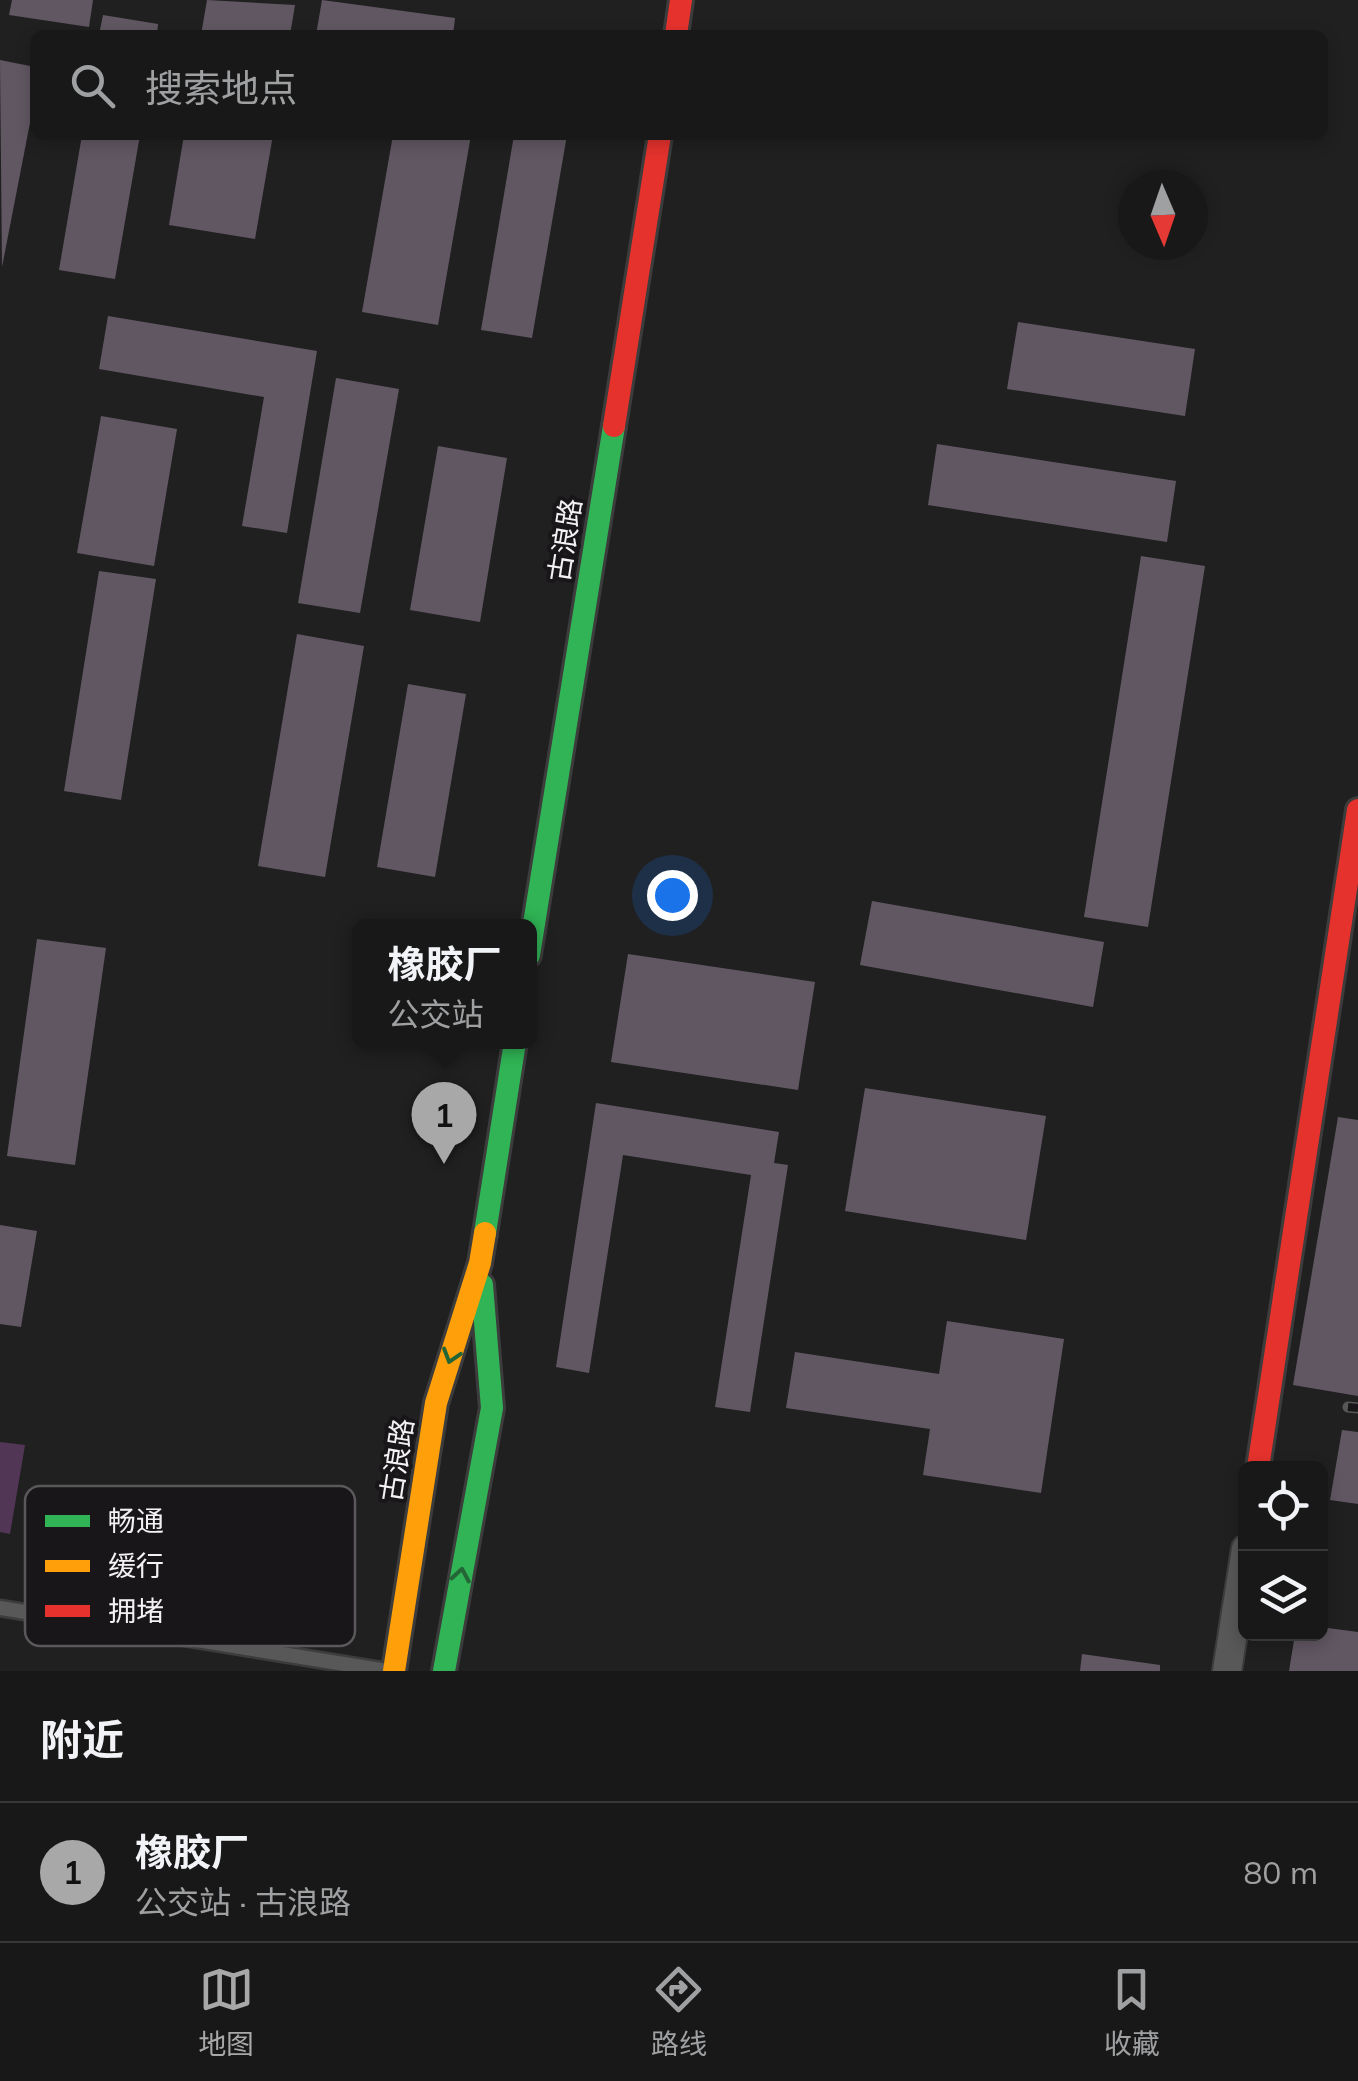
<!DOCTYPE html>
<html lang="zh">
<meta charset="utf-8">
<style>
body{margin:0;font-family:Mulish,"Noto Sans SC",sans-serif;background:#252525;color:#f1f3f6}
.controls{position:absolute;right:30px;bottom:30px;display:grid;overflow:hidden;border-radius:15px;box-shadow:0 5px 15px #0003}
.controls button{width:90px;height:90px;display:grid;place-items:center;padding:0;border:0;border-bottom:2px solid #363737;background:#181818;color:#f1f3f6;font:50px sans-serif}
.compass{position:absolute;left:1118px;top:170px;width:90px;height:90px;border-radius:50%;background:#181818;box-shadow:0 5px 15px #0003;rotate:178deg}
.you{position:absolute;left:672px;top:895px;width:35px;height:35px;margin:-25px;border:8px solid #fff;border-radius:50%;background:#1a73e8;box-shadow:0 0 0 15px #1a73e833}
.badge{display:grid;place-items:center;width:65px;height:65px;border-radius:50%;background:#a9a8a9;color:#111;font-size:32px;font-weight:700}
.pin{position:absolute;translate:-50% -82px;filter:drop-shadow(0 2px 5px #0008)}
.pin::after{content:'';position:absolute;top:52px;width:35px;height:30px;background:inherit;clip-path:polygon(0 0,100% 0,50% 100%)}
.popup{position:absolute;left:352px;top:919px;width:185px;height:130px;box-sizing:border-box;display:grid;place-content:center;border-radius:15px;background:#181818;filter:drop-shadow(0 2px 8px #0005);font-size:32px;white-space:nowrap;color:#9fa0a2}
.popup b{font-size:38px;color:#f1f3f6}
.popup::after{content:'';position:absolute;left:50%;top:100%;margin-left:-20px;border:20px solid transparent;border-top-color:#181818}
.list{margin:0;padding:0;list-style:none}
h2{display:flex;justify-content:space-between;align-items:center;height:130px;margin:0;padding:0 40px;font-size:42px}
h2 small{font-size:32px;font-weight:400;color:#9fa0a2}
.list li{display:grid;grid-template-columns:65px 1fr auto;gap:30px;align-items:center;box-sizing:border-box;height:140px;padding:0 40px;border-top:2px solid #363737}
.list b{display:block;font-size:38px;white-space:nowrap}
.list p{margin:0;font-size:32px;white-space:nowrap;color:#9fa0a2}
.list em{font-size:32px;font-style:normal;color:#9fa0a2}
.icon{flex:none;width:55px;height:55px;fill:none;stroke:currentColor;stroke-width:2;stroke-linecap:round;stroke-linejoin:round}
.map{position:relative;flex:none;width:1358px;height:1671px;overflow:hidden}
.search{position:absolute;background:#181818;box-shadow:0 5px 15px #0003;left:30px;right:30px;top:30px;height:110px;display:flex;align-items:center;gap:25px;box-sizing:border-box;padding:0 35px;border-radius:15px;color:#9fa0a2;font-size:38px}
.sheet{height:270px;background:#181818}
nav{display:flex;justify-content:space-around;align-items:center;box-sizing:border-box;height:140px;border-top:2px solid #363737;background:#181818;font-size:28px;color:#9fa0a2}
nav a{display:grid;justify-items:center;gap:5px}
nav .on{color:#a9a8a9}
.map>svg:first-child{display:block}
.green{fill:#523656}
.building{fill:#615763}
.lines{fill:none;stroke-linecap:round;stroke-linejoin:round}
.lane-casing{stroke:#3c3c3c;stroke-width:19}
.street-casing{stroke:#3c3c3c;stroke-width:32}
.fast-casing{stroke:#3c3c3c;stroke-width:28}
.slow-casing{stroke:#3c3c3c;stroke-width:28}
.jam-casing{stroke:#3c3c3c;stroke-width:28}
.lane{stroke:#595859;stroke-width:14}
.street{stroke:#595859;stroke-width:28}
.fast{stroke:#30b455;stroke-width:22}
.slow{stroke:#ff9f0a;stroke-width:22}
.jam{stroke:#e5322d;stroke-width:22}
.rail-casing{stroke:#575757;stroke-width:11}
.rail{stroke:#181618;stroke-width:8;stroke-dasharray:22;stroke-linecap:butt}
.oneway{stroke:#246536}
.labels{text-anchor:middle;stroke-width:8;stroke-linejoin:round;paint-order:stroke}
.street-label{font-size:28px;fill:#f3f1f3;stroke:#181618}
.key{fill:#181618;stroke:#5a585a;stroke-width:2.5}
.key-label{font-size:28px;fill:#f3f1f3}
</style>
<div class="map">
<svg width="1358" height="1671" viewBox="0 0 1358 1671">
<rect width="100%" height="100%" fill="#202020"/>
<!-- green -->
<path class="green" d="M0 1442 25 1445 10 1534 0 1532Z"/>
<!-- building -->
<g class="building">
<path d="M12 0H93L89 27 9 15Z"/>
<path d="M207 0 295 5 290 35H201Z"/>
<path d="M322 0 455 18 453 35H316Z"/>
<path d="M103 15 158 24 157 35H99Z"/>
<path d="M0 60 35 67V97L2 267Z"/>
<path d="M82 135H140L115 279 59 270Z"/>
<path d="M184 135H273L255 239 169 225Z"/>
<path d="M393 135H471L438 325 362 312Z"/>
<path d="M514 135H567L532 338 481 330Z"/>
<path d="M108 316 317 351 287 533 242 526 264 397 99 369Z"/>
<path d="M1018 322 1195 349 1185 416 1007 389Z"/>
<path d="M336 378 399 389 360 613 298 603Z"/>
<path d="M101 416 177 429 154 566 77 553Z"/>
<path d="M937 444 1176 481 1167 542 928 505Z"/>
<path d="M438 446 507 458 480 622 410 610Z"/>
<path d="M1141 556 1205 566 1148 927 1084 917Z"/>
<path d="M99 571 156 579 121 800 64 791Z"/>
<path d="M297 634 364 646 325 877 258 866Z"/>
<path d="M408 684 466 694 435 877 377 867Z"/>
<path d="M872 901 1104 942 1093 1007 860 965Z"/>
<path d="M37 939 106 948 75 1165 7 1156Z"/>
<path d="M628 954 815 982 798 1090 611 1062Z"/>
<path d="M865 1088 1046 1116 1026 1240 845 1211Z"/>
<path d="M596 1103 779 1132 774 1163 788 1165 750 1412 715 1407 751 1175 623 1155 589 1373 556 1367Z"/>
<path d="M1338 1117 1358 1120V1396L1293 1385Z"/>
<path d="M0 1225 37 1231 21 1327 0 1324Z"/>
<path d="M947 1321 1064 1339 1041 1493 923 1475 930 1429 786 1408 795 1352 939 1374Z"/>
<path d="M1342 1430 1358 1432V1504L1330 1500Z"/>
<path d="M1320 1627 1358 1632V1671H1289L1295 1634H1320Z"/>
<path d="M1082 1654 1160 1665V1671H1080Z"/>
</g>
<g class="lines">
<!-- lane casing -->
<g class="lane-casing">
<path id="lane" d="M0 1608 387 1671"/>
</g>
<!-- street casing -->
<g class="street-casing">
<path id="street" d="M1227 1671 1246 1549"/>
</g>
<!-- fast casing -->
<g class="fast-casing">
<g id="fast">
<path d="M529 955 614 426"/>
<path d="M485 1233 515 1042"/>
<path d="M444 1671 492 1408 482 1285"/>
</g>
</g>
<!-- slow casing -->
<g class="slow-casing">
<path id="slow" d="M394 1671 436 1403 480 1263 485 1233"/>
</g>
<!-- jam casing -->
<g class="jam-casing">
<g id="jam">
<path d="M676 35 681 0"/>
<path d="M614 426 660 135"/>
<path d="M1258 1468 1358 810"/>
</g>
</g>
<!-- lane -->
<use href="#lane" class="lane"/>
<!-- street -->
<use href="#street" class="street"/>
<!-- fast -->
<use href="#fast" class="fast"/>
<!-- slow -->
<use href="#slow" class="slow"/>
<!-- jam -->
<use href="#jam" class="jam"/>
<!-- rail casing -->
<g class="rail-casing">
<path id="rail" d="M1348 1407 1358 1408"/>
</g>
<!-- rail -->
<use href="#rail" class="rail"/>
</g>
<!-- one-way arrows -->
<defs><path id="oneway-chevron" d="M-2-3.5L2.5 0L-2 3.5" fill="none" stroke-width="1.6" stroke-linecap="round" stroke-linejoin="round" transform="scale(2.5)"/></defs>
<g class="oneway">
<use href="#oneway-chevron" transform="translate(451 1356) rotate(107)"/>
<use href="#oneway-chevron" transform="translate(461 1575) rotate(-80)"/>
</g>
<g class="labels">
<!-- street labels -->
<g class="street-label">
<text transform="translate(565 540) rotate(-81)" y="10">古浪路</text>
<text transform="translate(397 1460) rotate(-81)" y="10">古浪路</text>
</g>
</g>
<!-- legend -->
<rect x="25" y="1486" width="330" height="160" rx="15" class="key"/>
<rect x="45" y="1515" width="45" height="12" fill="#30b455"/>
<rect x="45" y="1560" width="45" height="12" fill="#ff9f0a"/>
<rect x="45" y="1605" width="45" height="12" fill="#e5322d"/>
<g class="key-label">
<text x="108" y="1531">畅通</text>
<text x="108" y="1576">缓行</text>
<text x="108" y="1621">拥堵</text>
</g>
</svg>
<div class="controls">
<button><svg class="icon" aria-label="locate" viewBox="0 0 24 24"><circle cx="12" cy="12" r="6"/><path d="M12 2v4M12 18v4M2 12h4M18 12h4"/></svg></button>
<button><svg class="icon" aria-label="layers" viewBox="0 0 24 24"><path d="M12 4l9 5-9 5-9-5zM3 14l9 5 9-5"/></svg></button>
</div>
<svg class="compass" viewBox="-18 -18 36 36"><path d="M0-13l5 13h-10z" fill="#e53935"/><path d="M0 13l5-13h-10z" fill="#9fa0a2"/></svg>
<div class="you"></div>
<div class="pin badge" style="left:444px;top:1164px">1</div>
<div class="popup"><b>橡胶厂</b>公交站</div>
<div class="search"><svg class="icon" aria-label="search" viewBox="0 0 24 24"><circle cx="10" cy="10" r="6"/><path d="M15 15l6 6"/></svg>搜索地点</div>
</div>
<section class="sheet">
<h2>附近<small></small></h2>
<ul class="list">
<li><span class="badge">1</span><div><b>橡胶厂</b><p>公交站 · 古浪路</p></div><em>80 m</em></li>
</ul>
</section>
<nav>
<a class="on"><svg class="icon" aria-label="map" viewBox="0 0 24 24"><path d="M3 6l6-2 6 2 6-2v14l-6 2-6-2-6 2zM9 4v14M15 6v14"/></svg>地图</a>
<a><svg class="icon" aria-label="directions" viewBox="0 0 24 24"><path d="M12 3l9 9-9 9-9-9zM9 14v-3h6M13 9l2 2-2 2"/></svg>路线</a>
<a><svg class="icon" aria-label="saved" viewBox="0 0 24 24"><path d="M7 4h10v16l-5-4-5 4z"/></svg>收藏</a>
</nav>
